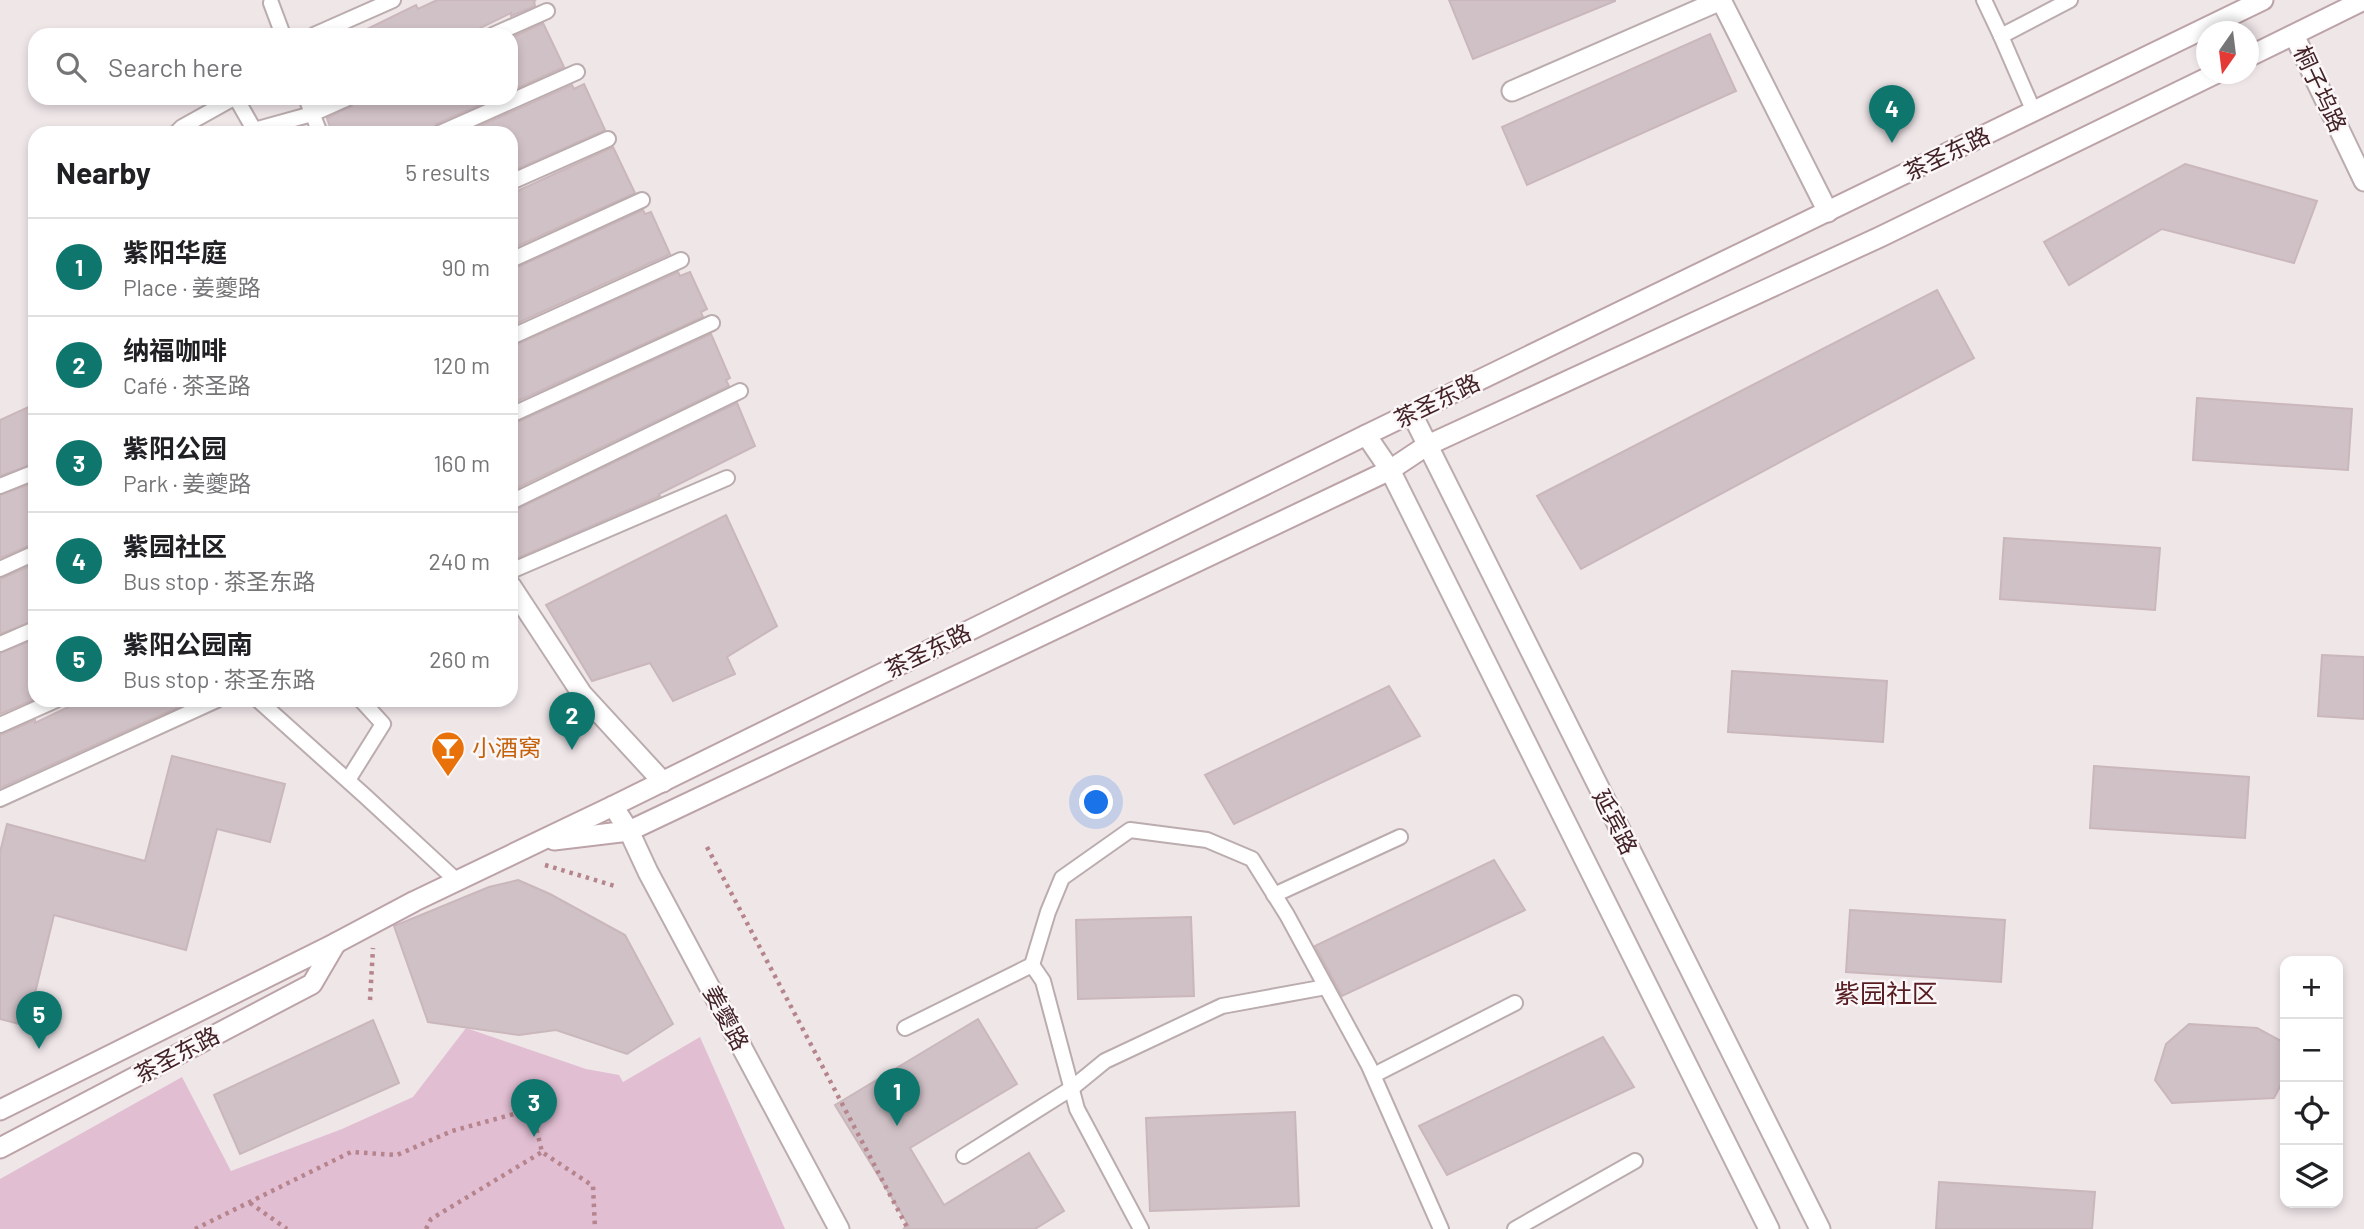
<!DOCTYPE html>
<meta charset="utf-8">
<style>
body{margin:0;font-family:Barlow,"Noto Sans SC",sans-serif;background:#f6f6f6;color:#202124}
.controls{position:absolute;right:21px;bottom:21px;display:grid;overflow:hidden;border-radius:14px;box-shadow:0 4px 10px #0003}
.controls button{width:63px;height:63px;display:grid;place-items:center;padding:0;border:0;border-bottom:2px solid #e0e0e0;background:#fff;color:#202124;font:35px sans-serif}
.compass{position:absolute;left:2196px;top:21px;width:63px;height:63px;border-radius:50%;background:#fff;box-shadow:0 4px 10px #0003;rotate:194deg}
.you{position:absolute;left:1097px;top:803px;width:24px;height:24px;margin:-18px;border:5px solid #fff;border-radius:50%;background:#1a73e8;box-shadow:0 0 0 10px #1a73e833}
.badge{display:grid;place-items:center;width:46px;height:46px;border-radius:50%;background:#0f766e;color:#fff;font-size:23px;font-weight:700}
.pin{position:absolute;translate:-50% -58px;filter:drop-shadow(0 2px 4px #0008)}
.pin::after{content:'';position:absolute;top:37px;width:24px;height:21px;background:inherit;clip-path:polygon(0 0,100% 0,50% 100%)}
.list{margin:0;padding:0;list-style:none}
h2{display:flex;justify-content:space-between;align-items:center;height:91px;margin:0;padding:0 28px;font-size:30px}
h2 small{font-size:23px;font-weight:400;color:#757577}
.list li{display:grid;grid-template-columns:46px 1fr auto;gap:21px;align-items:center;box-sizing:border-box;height:98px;padding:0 28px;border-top:2px solid #e0e0e0}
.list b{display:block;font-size:26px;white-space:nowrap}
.list p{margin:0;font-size:23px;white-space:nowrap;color:#757577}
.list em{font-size:23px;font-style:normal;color:#757577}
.icon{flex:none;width:38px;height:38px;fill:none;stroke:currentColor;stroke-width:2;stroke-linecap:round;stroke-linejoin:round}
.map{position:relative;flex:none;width:2364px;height:1229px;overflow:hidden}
.search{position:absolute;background:#fff;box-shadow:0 4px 10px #0003;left:28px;top:28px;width:490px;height:77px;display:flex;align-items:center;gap:18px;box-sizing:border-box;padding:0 24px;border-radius:21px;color:#757577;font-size:26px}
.panel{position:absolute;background:#fff;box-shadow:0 4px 10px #0003;left:28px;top:126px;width:490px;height:581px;border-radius:21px}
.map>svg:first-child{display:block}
.green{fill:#e1bed2}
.building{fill:#d0c1c6;stroke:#cab7bc;stroke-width:2}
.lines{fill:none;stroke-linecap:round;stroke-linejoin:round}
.service-casing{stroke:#bbacae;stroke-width:18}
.minor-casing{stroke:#bbacae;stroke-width:23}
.tertiary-casing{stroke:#bbacae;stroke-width:23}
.secondary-casing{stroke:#bca3a8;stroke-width:23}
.path{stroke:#b5848c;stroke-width:4.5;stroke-dasharray:3.5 5;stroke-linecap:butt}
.service{stroke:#fff;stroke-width:14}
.minor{stroke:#fff;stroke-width:19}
.tertiary{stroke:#fff;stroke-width:19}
.secondary{stroke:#fff;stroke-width:19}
.labels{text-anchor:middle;stroke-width:5;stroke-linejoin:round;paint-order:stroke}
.street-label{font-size:23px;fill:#432327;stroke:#fbf7f8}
.food-label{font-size:23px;fill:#c56008;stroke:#fbf7f8;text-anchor:start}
.quarter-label{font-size:26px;fill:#571d22;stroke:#fbf7f8}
</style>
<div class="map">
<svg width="2364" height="1229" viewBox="0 0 2364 1229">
<rect width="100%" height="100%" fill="#efe6e8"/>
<!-- green -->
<path class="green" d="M466 1028 586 1069 619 1075 623 1082 700 1037 785 1229H0V1179L182 1077 231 1171 342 1129 413 1097Z"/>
<!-- building -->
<g class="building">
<path d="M437 0H536L534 1 535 6 511 16V13L466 35H355L416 5 418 9Z"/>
<path d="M1449 0H1615V1L1473 59Z"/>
<path d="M543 23 564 67 511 91V38Z"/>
<path d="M1710 34 1736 91 1527 185 1502 127Z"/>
<path d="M584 84 605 130 515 170 511 162V133H464L572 85 574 89Z"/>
<path d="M358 98H495L436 124 430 133H332L327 118 352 106Z"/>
<path d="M613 147 635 193 511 249V194Z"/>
<path d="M2185 164 2317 201 2294 263 2162 229 2069 285 2044 242Z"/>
<path d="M643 210 645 214 651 212 670 254 511 326V270Z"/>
<path d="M678 272 680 276 690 272 707 309 701 312 703 317 511 404V347Z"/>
<path d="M1937 290 1974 358 1581 569 1537 496Z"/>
<path d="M711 334 730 378 726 380 729 386 511 491V425Z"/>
<path d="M2197 398 2352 409 2348 470 2193 460Z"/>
<path d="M737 403 755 446 659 494 660 496 511 561V512Z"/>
<path d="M35 404V463L0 476V420Z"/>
<path d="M35 482V543L0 558V495Z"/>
<path d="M726 515 777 626 727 657 735 674 673 701 650 663 592 681 546 605Z"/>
<path d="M2004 538 2160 548 2155 610 2000 599Z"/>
<path d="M35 564V620L0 634V579Z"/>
<path d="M35 639V699L0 714V653Z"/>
<path d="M2322 655 2364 657V719L2318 716Z"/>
<path d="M1732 671 1887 681 1883 742 1728 732Z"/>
<path d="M1389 686 1420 736 1234 824 1205 775Z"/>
<path d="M83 700H194L0 788V735L35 720V723Z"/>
<path d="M172 756 285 784 270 842 217 829 186 950 54 915 27 1026 0 1019V852L7 824 145 861Z"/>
<path d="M2094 766 2249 777 2245 838 2090 828Z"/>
<path d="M1494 860 1525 910 1342 996 1315 946Z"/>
<path d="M518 880 550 894 625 935 673 1024 627 1054 556 1030 519 1035 428 1022 394 926 489 887Z"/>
<path d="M1850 910 2005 920 2001 982 1846 972Z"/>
<path d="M1191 917 1194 996 1078 999 1076 920Z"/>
<path d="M978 1019 1017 1084 910 1148 944 1205 1029 1153 1064 1211 1035 1229H903L909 1226 835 1105Z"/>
<path d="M373 1020 399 1083 240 1154 214 1095Z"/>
<path d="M2189 1024 2257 1028 2281 1041 2285 1050V1077L2274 1098 2172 1103 2155 1080 2166 1044Z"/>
<path d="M1603 1037 1634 1087 1447 1175 1419 1126Z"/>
<path d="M1295 1112 1299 1206 1150 1211 1146 1118Z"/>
<path d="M1939 1182 2095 1192 2092 1229H1936Z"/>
</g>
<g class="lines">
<!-- service casing -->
<g class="service-casing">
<g id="service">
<path d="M1984 0 2001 36"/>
<path d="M271 3 283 35"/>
<path d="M314 35 393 0"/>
<path d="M493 35 547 11"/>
<path d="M236 98 256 133"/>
<path d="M306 98 320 133"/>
<path d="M2034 112 2001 36 2070 0"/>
<path d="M254 130 312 114 348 98"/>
<path d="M176 133 182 127 234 98"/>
<path d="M440 133 577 72"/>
<path d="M511 182 608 139"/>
<path d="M511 260 642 200"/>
<path d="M511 337 681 260"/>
<path d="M511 415 712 323"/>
<path d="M0 486 35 472"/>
<path d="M511 502 740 391"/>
<path d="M0 569 35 553"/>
<path d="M511 571 727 478"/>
<path d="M0 644 35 629"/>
<path d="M258 700 365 796 457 881"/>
<path d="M0 725 56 700"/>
<path d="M348 780 383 724 361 700"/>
<path d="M0 799 217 700"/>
<path d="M1274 895 1400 837"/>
<path d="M1032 965 1048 912 1062 878 1130 830 1207 840 1252 859 1287 915 1369 1066 1441 1229"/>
<path d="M905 1028 1032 965 1043 981 1077 1109 1141 1229"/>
<path d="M1374 1075 1515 1003"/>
<path d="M964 1156 1072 1088 1105 1061 1222 1006 1326 987"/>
<path d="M1515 1229 1635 1161"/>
</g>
</g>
<!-- minor casing -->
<g class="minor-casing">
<g id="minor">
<path d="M1721 0 1828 212"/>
<path d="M1512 91 1721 0"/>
<path d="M511 586 582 694 663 782"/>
</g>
</g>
<!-- tertiary casing -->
<g class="tertiary-casing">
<g id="tertiary">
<path d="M2294 35 2364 181"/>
<path d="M1412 414 1820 1229"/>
<path d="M1366 435 1390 470 1769 1229"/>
<path d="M613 806 629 831 648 872 839 1229"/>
</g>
</g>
<!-- secondary casing -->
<g class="secondary-casing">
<g id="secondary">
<path d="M2248 57 2364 0"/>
<path d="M554 840 629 831 1390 470 1426 446 1880 237 2215 74"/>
<path d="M0 1110 336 943 415 901 613 806 1366 435 2263 0"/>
<path d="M0 1148 312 984 336 943"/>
</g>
</g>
<!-- path -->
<g class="path">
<path d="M707 847 908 1229"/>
<path d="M545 865 615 886"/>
<path d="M370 1000 373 948"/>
<path d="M250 1203 287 1229"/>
<path d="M195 1229 351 1152 397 1155 452 1131 514 1114 535 1123 542 1152 593 1186 595 1229"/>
<path d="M426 1229 431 1219 542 1152"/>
</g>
<!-- service -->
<use href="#service" class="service"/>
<!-- minor -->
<use href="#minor" class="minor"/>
<!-- tertiary -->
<use href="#tertiary" class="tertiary"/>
<!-- secondary -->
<use href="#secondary" class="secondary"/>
</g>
<!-- icons -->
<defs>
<g id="bar-pin" transform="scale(1.75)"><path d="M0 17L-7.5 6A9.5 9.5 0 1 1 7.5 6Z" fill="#e8710a" stroke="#fbf7f8"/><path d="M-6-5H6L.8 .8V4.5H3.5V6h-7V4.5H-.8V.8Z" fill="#fff"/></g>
</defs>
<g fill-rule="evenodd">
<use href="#bar-pin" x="448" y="748"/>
</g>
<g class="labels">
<!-- street labels -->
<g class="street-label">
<text transform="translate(2320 89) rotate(65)" y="8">桐子坞路</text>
<text transform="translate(1947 154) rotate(-26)" y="8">茶圣东路</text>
<text transform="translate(1437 401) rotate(-26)" y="8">茶圣东路</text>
<text transform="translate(928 651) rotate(-26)" y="8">茶圣东路</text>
<text transform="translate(1615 822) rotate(63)" y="8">延宾路</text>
<text transform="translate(726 1018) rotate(62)" y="8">姜夔路</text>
<text transform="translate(177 1055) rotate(-28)" y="8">茶圣东路</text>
</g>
<!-- food labels -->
<g class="food-label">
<text x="472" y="756">小酒窝</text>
</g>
<!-- quarter labels -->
<g class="quarter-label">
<text x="1886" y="1003">紫园社区</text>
</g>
</g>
</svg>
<div class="controls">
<button>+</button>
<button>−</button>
<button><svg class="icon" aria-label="locate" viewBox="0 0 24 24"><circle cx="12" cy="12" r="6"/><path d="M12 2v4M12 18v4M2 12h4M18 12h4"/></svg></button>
<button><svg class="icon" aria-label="layers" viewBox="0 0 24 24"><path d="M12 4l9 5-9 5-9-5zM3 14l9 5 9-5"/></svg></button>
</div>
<svg class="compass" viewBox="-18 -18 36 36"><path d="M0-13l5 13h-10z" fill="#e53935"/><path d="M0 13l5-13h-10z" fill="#757577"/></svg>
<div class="you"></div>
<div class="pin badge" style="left:897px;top:1126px">1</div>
<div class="pin badge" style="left:572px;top:750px">2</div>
<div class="pin badge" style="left:534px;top:1137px">3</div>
<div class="pin badge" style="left:1892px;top:143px">4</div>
<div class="pin badge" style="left:39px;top:1049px">5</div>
<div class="search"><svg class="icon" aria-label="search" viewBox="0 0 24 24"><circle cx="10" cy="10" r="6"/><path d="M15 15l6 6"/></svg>Search here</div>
<section class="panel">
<h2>Nearby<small>5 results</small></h2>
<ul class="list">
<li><span class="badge">1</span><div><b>紫阳华庭</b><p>Place · 姜夔路</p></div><em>90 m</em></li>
<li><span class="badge">2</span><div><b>纳福咖啡</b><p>Café · 茶圣路</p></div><em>120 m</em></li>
<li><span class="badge">3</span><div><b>紫阳公园</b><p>Park · 姜夔路</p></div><em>160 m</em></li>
<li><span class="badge">4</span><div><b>紫园社区</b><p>Bus stop · 茶圣东路</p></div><em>240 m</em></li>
<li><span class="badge">5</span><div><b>紫阳公园南</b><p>Bus stop · 茶圣东路</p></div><em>260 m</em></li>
</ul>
</section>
</div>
